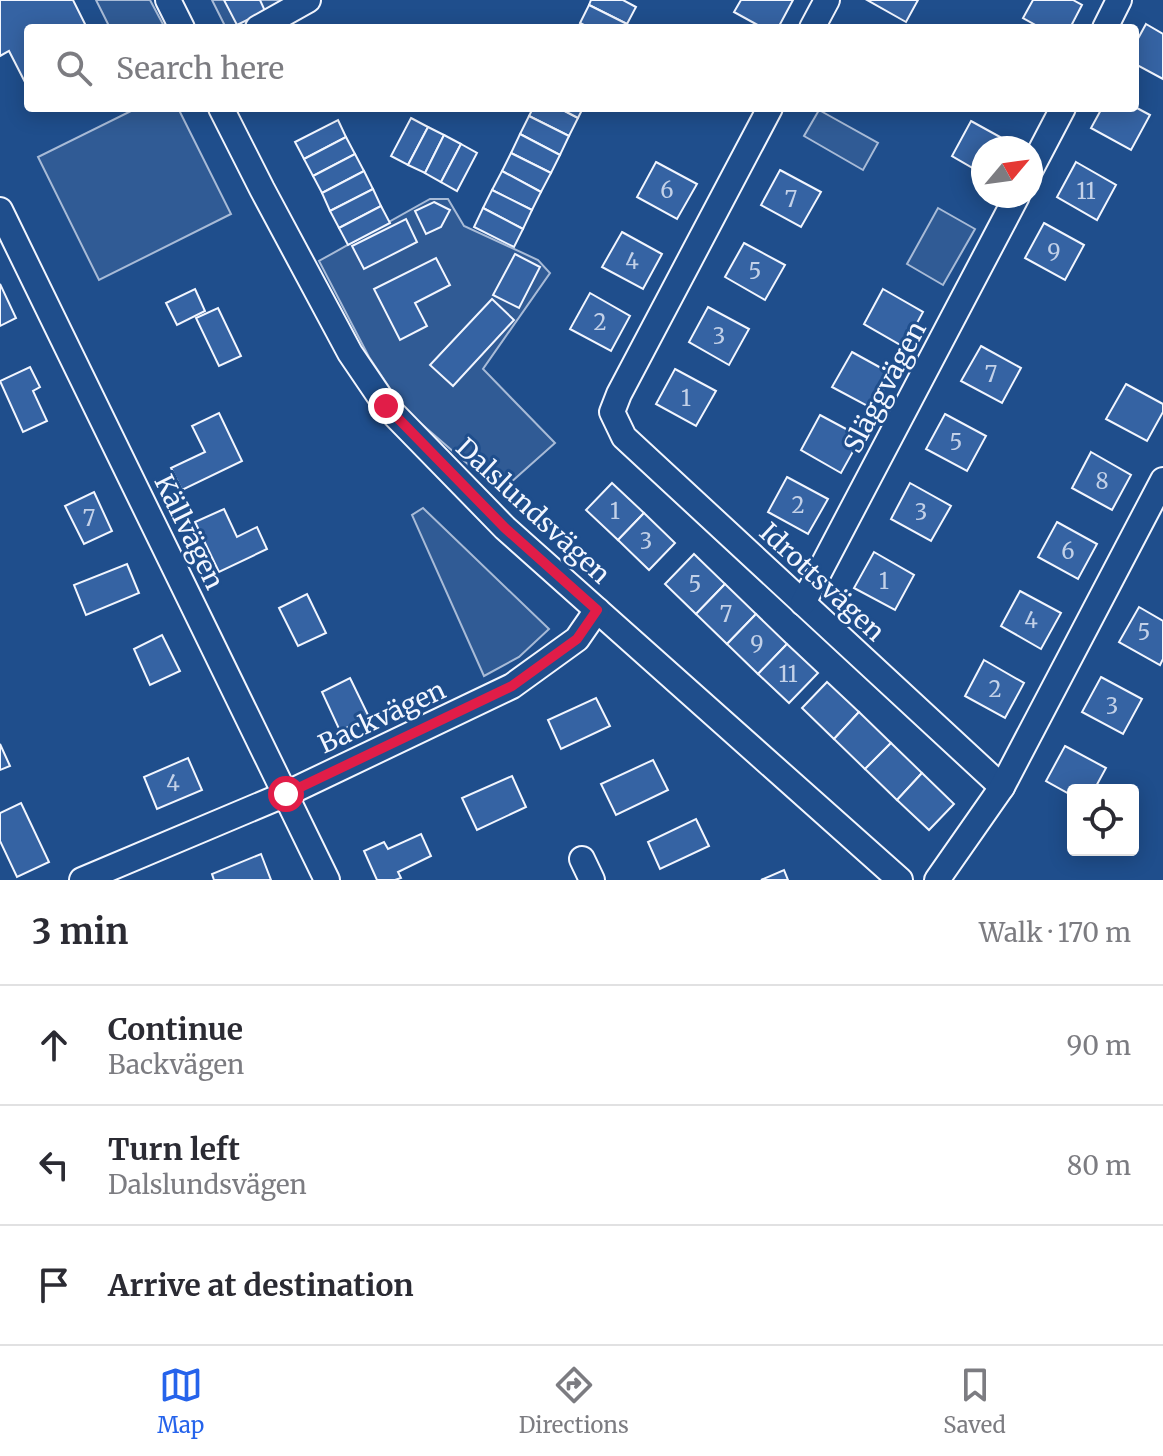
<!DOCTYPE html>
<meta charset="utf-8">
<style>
body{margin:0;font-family:Merriweather,serif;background:#f7f7f7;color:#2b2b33}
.controls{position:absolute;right:24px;bottom:24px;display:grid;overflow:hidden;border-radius:8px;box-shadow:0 4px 20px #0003}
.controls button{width:72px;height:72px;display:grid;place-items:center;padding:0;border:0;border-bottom:2px solid #e1e1e2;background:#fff;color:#2b2b33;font:40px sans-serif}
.compass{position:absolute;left:971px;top:136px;width:72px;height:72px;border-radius:50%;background:#fff;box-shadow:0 4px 20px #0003;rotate:61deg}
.stop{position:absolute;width:24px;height:24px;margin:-18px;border:6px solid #e11d48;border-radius:50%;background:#fff}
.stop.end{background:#e11d48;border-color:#fff;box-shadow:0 2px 8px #0008}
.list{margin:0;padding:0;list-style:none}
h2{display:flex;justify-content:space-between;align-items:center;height:104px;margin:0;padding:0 32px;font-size:34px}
h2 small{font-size:26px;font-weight:400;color:#7c7c81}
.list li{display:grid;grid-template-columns:52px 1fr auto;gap:24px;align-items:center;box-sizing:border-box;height:120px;padding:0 32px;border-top:2px solid #e1e1e2}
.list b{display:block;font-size:30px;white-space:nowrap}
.list p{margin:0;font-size:26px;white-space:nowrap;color:#7c7c81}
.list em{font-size:26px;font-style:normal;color:#7c7c81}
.icon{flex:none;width:44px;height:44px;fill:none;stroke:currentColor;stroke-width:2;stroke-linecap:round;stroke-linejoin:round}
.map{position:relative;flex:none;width:1163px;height:880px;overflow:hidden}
.search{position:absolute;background:#fff;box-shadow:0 4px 20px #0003;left:24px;right:24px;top:24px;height:88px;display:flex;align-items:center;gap:20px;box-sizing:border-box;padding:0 28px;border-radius:8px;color:#7c7c81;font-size:30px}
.sheet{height:464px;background:#fff}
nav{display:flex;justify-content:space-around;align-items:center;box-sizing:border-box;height:112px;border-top:2px solid #e1e1e2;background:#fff;font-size:22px;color:#7c7c81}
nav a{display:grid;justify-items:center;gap:4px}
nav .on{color:#2563eb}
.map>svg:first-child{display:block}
.built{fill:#305b95;stroke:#a8bbd7;stroke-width:2}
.building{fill:#3563a3;stroke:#f2f6ff;stroke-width:2}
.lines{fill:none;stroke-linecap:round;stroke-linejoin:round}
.minor-casing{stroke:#f2f6ff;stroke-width:28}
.minor{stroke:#1f4e8c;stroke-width:24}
.route{stroke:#e11d48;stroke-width:10}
.labels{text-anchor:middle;stroke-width:6;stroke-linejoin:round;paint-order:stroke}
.number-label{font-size:22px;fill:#c3d1e8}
.street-label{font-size:26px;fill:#f2f6ff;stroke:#1f4e8c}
</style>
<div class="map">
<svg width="1163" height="880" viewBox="0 0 1163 880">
<rect width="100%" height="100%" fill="#1f4e8c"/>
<!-- built -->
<g class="built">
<path d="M96 0H150L165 28H110Z"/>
<path d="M212 0H288L231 28H226Z"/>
<path d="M137 108H178L231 214 99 280 38 157Z"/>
<path d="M819 110 878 143 863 170 804 136Z"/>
<path d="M430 199H448L464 226 538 260 550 273 483 369 555 443 500 492 403 408 369 357 319 261Z"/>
<path d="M938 208 975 229 943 285 907 264Z"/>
<path d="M423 508 549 629 519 657 484 676 412 515Z"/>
</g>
<!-- building -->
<g class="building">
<path d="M0 0H73L87 28H28V88L9 51 0 56Z"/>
<path d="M224 0H260L265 11 237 25Z"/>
<path d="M591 0H623L636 7 627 24 589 5Z"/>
<path d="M741 0H793L778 28H763L734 12Z"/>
<path d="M867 0H918L906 22Z"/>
<path d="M1033 0H1073L1082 5 1070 28H1041L1023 18Z"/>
<path d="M589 5 627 24 625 28H590L580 23Z"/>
<path d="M1146 24 1163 34V79L1135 64V44Z"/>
<path d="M1135 107 1150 115 1131 150 1091 128 1102 108Z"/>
<path d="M533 108H559L578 118 569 136 529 116Z"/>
<path d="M559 108H583L578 118Z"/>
<path d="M529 116 569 136 560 155 520 134Z"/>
<path d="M411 118 428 127 408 165 391 156Z"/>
<path d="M338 120 346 137 304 159 295 142Z"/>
<path d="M971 121 1011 143 1009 148H983V174L952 156Z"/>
<path d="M428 127 444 135 425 173 408 165Z"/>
<path d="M520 134 560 155 551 173 511 153Z"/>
<path d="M444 135 461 144 441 182 425 173Z"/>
<path d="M346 137 355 154 313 176 304 159Z"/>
<path d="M461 144 477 153 457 191 441 182Z"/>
<path d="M511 153 551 173 541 192 502 171Z"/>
<path d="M355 154 364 171 322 193 313 176Z"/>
<path d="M656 162 697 184 677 219 637 197Z"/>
<path d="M1076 162 1116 185 1097 220 1057 197Z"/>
<path d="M780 170 821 192 801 227 761 205Z"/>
<path d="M364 171 373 189 330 211 322 193Z"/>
<path d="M502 171 541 192 532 210 492 190Z"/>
<path d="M373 189 381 206 339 228 330 211Z"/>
<path d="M492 190 532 210 523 229 483 208Z"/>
<path d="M434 202 450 210 441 227 426 234 415 211Z"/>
<path d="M381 206 390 223 348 245 339 228Z"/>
<path d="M483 208 523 229 514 247 474 227Z"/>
<path d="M406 219 417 242 364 269 352 246Z"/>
<path d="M1044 223 1084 245 1065 280 1025 258Z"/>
<path d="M622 232 662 254 643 289 602 267Z"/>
<path d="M744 243 785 265 765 300 725 277Z"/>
<path d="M515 254 540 267 519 308 493 295Z"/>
<path d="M436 258 450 285 415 303 427 326 400 340 374 289Z"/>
<path d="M0 284 16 318 0 326Z"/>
<path d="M195 289 205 311 177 325 166 303Z"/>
<path d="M883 289 923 312 904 347 864 324Z"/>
<path d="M590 293 630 316 611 351 570 329Z"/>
<path d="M492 299 514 320 453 386 430 365Z"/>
<path d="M708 307 749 329 729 365 689 342Z"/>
<path d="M218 308 241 356 219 366 196 318Z"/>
<path d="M981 346 1021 368 1002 403 961 381Z"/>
<path d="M852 352 892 374 873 409 832 387Z"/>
<path d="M30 367 40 387 33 391 47 421 23 432 0 381Z"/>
<path d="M675 369 716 391 696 426 656 404Z"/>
<path d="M1126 384 1163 404V412L1147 441 1106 419Z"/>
<path d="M219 413 242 461 182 490 171 468 205 452 192 426Z"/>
<path d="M945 414 986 436 967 471 926 449Z"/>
<path d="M820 415 861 437 841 473 801 450Z"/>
<path d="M1091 452 1131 475 1112 510 1072 488Z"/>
<path d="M787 477 828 499 808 534 768 512Z"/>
<path d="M612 483 644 513 618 540 586 510Z"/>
<path d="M910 483 951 506 931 541 891 519Z"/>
<path d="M94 492 112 531 84 544 65 506Z"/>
<path d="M224 509 237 537 257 527 267 549 219 572 195 522Z"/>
<path d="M644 513 675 543 649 570 618 540Z"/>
<path d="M1057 522 1097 544 1078 579 1038 557Z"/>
<path d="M874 552 914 575 895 610 854 588Z"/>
<path d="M694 554 725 584 696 614 665 584Z"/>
<path d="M127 564 139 593 86 615 74 585Z"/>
<path d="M725 584 756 614 727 644 696 614Z"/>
<path d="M1020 591 1061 613 1041 649 1001 626Z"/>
<path d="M307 594 326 633 298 646 279 608Z"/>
<path d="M1139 607 1163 621V659L1160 665 1119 642Z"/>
<path d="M756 614 787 644 758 674 727 644Z"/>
<path d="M162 635 180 671 150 685 134 649Z"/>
<path d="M787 644 818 673 789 703 758 674Z"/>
<path d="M984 660 1024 683 1005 718 965 696Z"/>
<path d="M1101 677 1142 699 1123 734 1082 712Z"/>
<path d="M350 678 369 717 340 731 322 692Z"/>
<path d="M827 682 859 712 834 739 802 708Z"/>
<path d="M596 698 610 726 561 749 548 720Z"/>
<path d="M859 712 891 743 865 769 834 739Z"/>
<path d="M891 743 922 773 897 800 865 769Z"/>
<path d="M0 744 10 766 0 770Z"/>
<path d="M1065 746 1106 768 1094 790H1073V796L1046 781Z"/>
<path d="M188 758 202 790 157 809 144 777Z"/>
<path d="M653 760 668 790 616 815 601 784Z"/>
<path d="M922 773 954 804 929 830 897 800Z"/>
<path d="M512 776 526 807 477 830 462 798Z"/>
<path d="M21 803 49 862 17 877 0 841V813Z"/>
<path d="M696 819 709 846 660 869 648 842Z"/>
<path d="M421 834 431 856 398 872 401 878 395 880H377L364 851 384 842 388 849Z"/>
<path d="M261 854 271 880H214L212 874Z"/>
<path d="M784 870 788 880H761Z"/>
</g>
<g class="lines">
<!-- minor casing -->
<g class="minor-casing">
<g id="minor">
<path d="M168 0 182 28"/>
<path d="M258 28 308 0"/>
<path d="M812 28 827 0"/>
<path d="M1105 28 1119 0"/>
<path d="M221 108 262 189 350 353 386 406 505 528 900 880"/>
<path d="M770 108 619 394 612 412 624 437 1002 787"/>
<path d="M1031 169 1063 108"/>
<path d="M0 210 327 880"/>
<path d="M803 603 1017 196"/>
<path d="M582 859 592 880"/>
<path d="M82 880 286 794 512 686 577 639 597 610"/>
<path d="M937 880 1002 787 1163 480"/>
</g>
</g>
<!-- minor -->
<use href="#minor" class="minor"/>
</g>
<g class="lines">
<!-- route -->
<path class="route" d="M286 794 512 686 577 639 597 610 505 528 386 406"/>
</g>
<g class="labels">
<!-- number labels -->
<g class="number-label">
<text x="667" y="198">6</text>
<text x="1086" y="199">11</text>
<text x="791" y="207">7</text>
<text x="1054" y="260">9</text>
<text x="632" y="269">4</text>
<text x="755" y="279">5</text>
<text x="600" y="330">2</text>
<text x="719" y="344">3</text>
<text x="991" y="382">7</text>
<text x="686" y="406">1</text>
<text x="956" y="450">5</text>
<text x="1102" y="489">8</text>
<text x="798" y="513">2</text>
<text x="615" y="519">1</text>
<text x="921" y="520">3</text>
<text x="89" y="526">7</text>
<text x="646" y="549">3</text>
<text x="1068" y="559">6</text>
<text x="884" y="589">1</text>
<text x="695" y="592">5</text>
<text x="726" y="622">7</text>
<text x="1031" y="628">4</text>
<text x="1144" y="640">5</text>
<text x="757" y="652">9</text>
<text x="788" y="682">11</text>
<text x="995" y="697">2</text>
<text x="1112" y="714">3</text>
<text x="173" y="791">4</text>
</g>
<!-- street labels -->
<g class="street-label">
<text transform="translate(885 387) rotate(-62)" y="9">Släggvägen</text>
<text transform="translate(533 511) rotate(43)" y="9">Dalslundsvägen</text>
<text transform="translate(189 532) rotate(64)" y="9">Källvägen</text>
<text transform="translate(822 582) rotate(43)" y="9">Idrottsvägen</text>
<text transform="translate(382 717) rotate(-25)" y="9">Backvägen</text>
</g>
</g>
</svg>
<div class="controls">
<button><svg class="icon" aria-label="locate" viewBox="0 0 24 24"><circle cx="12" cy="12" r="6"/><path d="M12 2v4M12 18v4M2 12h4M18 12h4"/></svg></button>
</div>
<svg class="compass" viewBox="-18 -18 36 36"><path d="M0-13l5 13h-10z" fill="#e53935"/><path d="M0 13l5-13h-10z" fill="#7c7c81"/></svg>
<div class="stop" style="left:286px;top:794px"></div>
<div class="stop end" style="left:386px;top:406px"></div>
<div class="search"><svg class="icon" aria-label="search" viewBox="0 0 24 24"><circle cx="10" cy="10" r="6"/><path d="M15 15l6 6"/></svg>Search here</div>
</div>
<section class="sheet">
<h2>3 min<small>Walk · 170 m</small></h2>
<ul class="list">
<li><svg class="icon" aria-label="ahead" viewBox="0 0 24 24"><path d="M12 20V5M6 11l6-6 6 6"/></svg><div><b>Continue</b><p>Backvägen</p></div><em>90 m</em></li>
<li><svg class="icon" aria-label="left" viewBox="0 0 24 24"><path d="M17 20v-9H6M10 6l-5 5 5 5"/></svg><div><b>Turn left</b><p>Dalslundsvägen</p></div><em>80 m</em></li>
<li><svg class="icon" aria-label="arrive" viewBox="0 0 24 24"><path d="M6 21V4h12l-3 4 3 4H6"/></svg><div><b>Arrive at destination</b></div></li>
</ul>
</section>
<nav>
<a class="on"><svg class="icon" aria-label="map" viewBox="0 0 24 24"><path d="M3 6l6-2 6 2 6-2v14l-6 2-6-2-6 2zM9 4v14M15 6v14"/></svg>Map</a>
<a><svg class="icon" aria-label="directions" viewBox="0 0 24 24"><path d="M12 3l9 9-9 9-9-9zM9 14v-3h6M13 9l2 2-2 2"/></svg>Directions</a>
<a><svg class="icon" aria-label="saved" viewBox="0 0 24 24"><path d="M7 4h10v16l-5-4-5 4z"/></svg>Saved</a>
</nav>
